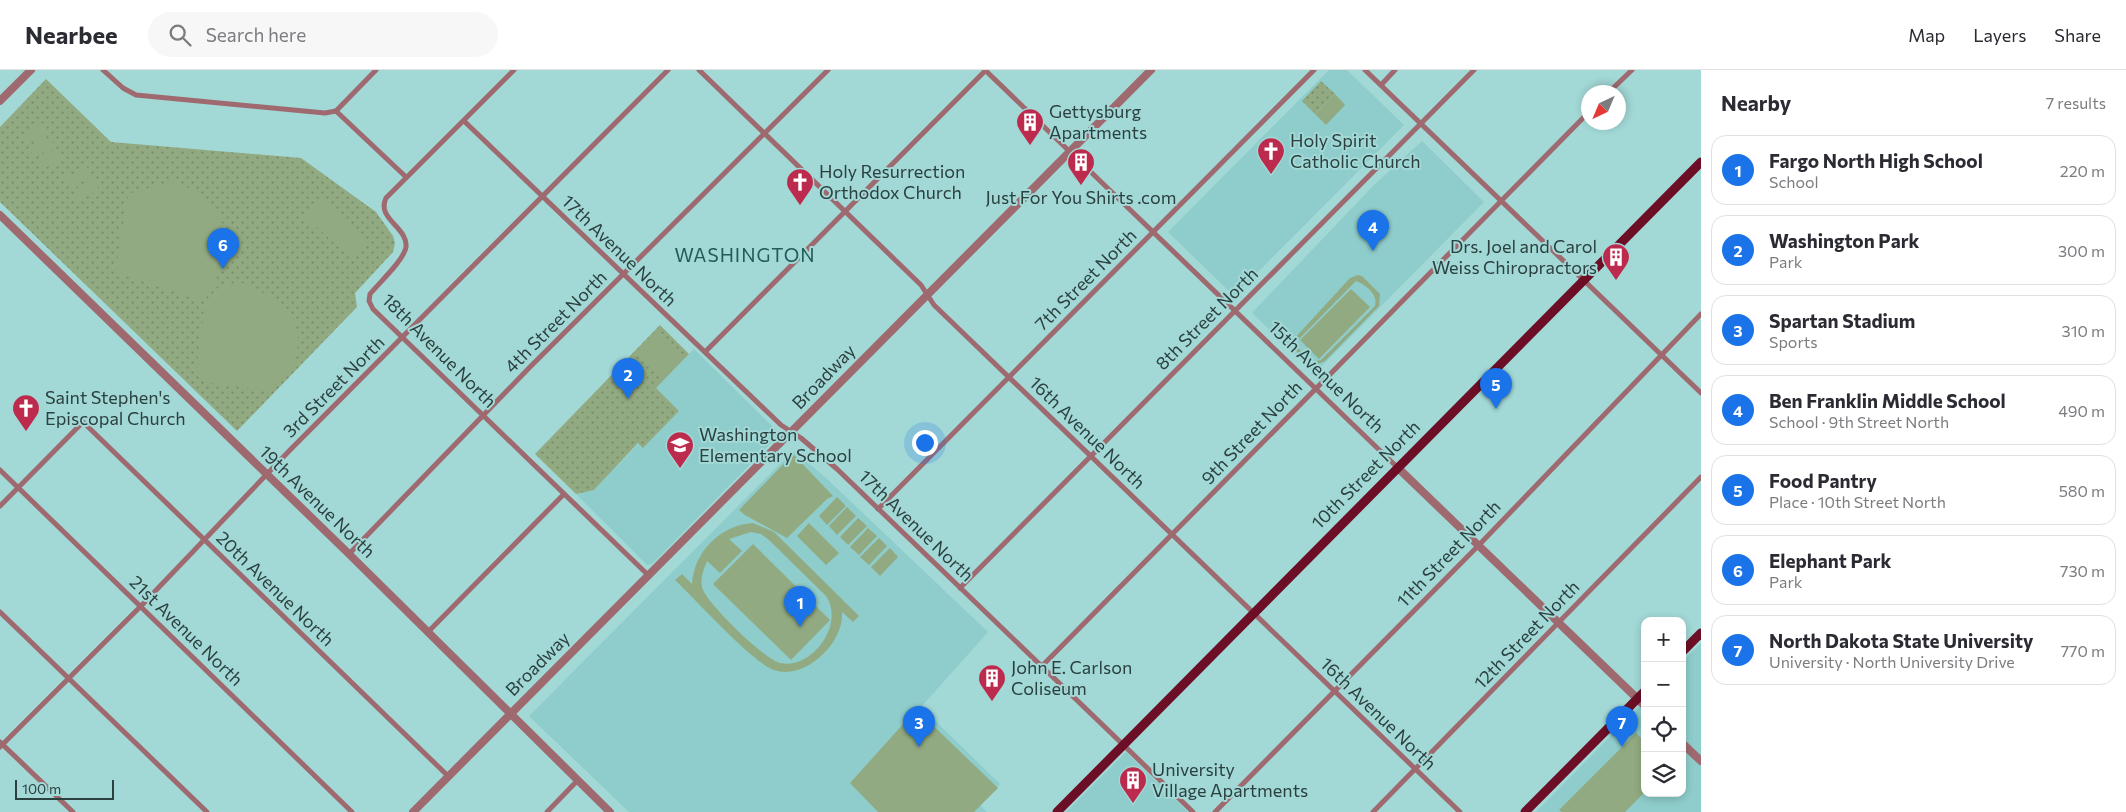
<!DOCTYPE html>
<meta charset="utf-8">
<style>
body{margin:0;font-family:Commissioner,sans-serif;background:#f7f7f7;color:#2b2b33}
.controls{position:absolute;right:15px;bottom:15px;display:grid;overflow:hidden;border-radius:10px;box-shadow:0 2px 8px #0003}
.controls button{width:45px;height:45px;display:grid;place-items:center;padding:0;border:0;border-bottom:1px solid #e1e1e2;background:#fff;color:#2b2b33;font:25px sans-serif}
.compass{position:absolute;left:1581px;top:15px;width:45px;height:45px;border-radius:50%;background:#fff;box-shadow:0 2px 8px #0003;rotate:224deg}
.scale{position:absolute;left:15px;bottom:12px;width:99px;box-sizing:border-box;padding-left:5px;border:2px solid #2b4140;border-top:0;font-size:14px;line-height:18px;white-space:nowrap;color:#2b4140;-webkit-text-stroke:4px #a2d8d6;paint-order:stroke}
.you{position:absolute;left:924px;top:372px;width:18px;height:18px;margin:-12px;border:4px solid #fff;border-radius:50%;background:#1a73e8;box-shadow:0 0 0 8px #1a73e833}
.badge{display:grid;place-items:center;width:32px;height:32px;border-radius:50%;background:#1a73e8;color:#fff;font-size:16px;font-weight:700}
.pin{position:absolute;translate:-50% -41px;filter:drop-shadow(0 1px 2px #0008)}
.pin::after{content:'';position:absolute;top:26px;width:18px;height:15px;background:inherit;clip-path:polygon(0 0,100% 0,50% 100%)}
.list{margin:0;padding:0;list-style:none}
h2{display:flex;justify-content:space-between;align-items:center;height:65px;margin:0;padding:0 20px;font-size:21px}
h2 small{font-size:16px;font-weight:400;color:#7c7c81}
.list li{display:grid;grid-template-columns:32px 1fr auto;gap:15px;align-items:center;box-sizing:border-box;height:70px;margin:0 10px 10px;padding:0 10px;border:1px solid #e1e1e2;border-radius:15px}
.list b{display:block;font-size:19px;white-space:nowrap}
.list p{margin:0;font-size:16px;white-space:nowrap;color:#7c7c81}
.list em{font-size:16px;font-style:normal;color:#7c7c81}
.icon{flex:none;width:28px;height:28px;fill:none;stroke:currentColor;stroke-width:2;stroke-linecap:round;stroke-linejoin:round}
.map{position:relative;flex:none;width:1701px;height:742px;overflow:hidden}
header{display:flex;align-items:center;gap:30px;box-sizing:border-box;height:70px;padding:0 25px;background:#fff;border-bottom:1px solid #e1e1e2}
header strong{font-size:24px}
nav{display:flex;gap:28px;margin-inline-start:auto;font-size:18px}
.search{width:350px;height:45px;background:#f7f7f7;display:flex;align-items:center;gap:12px;box-sizing:border-box;padding:0 18px;border-radius:28px;color:#7c7c81;font-size:19px}
main{display:flex}
aside{flex:1;background:#fff}
.map>svg:first-child{display:block}
.built{fill:#8ecdcb}
.park{fill:url(#park-dots)}
.pitch{fill:#92aa81;fill-rule:evenodd}
.lines{fill:none;stroke-linecap:round;stroke-linejoin:round}
.minor{stroke:#9e6a6f;stroke-width:5}
.tertiary{stroke:#9e6a6f;stroke-width:8}
.primary{stroke:#6c0e26;stroke-width:9}
.labels{text-anchor:middle;stroke-width:4;stroke-linejoin:round;paint-order:stroke}
.poi-label{font-size:18px;fill:#2b4140;stroke:#a2d8d6;text-anchor:start}
.street-label{font-size:18px;fill:#2b4140;stroke:#a2d8d6}
.neighbourhood-label{font-size:19px;letter-spacing:1px;fill:#245a58;stroke:#a2d8d6}
</style>
<header>
<strong>Nearbee</strong>
<div class="search"><svg class="icon" aria-label="search" viewBox="0 0 24 24"><circle cx="10" cy="10" r="6"/><path d="M15 15l6 6"/></svg>Search here</div>
<nav><a>Map</a><a>Layers</a><a>Share</a></nav>
</header>
<main>
<div class="map">
<svg width="1701" height="742" viewBox="0 0 1701 742">
<defs>
<pattern id="park-dots" width="8" height="8" patternUnits="userSpaceOnUse" patternTransform="scale(1.25)"><rect width="8" height="8" fill="#92aa81"/><path d="M2 2h.1M6 6h.1" fill="none" stroke="#778c6b" stroke-width="1.8" stroke-linecap="round"/></pattern>
</defs>
<rect width="100%" height="100%" fill="#a2d8d6"/>
<!-- built -->
<g class="built">
<path d="M1329 0H1347L1404 55 1234 226 1168 162Z"/>
<path d="M1422 71 1484 132 1315 303 1252 243 1373 116Z"/>
<path d="M694 279 779 363 777 367 652 494 647 495 576 424 594 420 639 373 644 377 679 341 656 318Z"/>
<path d="M793 381 825 407 988 562 921 637 1000 714 980 735 987 742H629L529 646Z"/>
<path d="M1701 573V742H1536L1645 631V723H1682V592Z"/>
<path d="M1126 682 1188 742H1066Z"/>
</g>
<!-- park -->
<g class="park">
<path d="M46 9 111 72 301 88 376 142 393 166 395 173 393 182 355 223 357 237 237 361 0 132V57Z"/>
<path d="M1321 11 1335 24 1315 44 1302 31Z"/>
<path d="M660 255 689 284 656 318 679 341 643 378 638 373 594 420 576 424 535 384Z"/>
</g>
<!-- pitch -->
<g class="pitch">
<path d="M1335 24 1345 35 1326 55 1315 44Z"/>
<path d="M44 53 49 63 28 74 23 64Z"/>
<path d="M50 67 55 77 34 87 29 77Z"/>
<path d="M57 80 61 90 40 100 35 90Z"/>
<path d="M87 97 92 107 71 117 66 107Z"/>
<path d="M94 110 99 120 78 130 73 120Z"/>
<path d="M172 111C184 116 199 122 208 132 238 163 226 204 200 231L124 205 116 198 128 124Z"/>
<path d="M320 127 369 171 353 189 305 147Z"/>
<path d="M1358 205 1362 206 1380 224 1379 236 1325 291 1313 296C1304 290 1291 280 1294 269L1350 208ZM1356 211C1365 214 1379 225 1375 236L1321 290 1312 292 1297 277V271Z"/>
<path d="M240 212C281 229 315 255 289 302 285 309 276 316 270 322L202 311 196 304 205 231 220 216Z"/>
<path d="M1351 219 1370 237 1319 289 1300 270Z"/>
<path d="M658 262 684 287 662 310 636 285Z"/>
<path d="M793 384 833 426 827 429 787 468 745 445 739 440Z"/>
<path d="M837 427 846 436 827 455 819 446Z"/>
<path d="M847 437 856 446 837 465 829 456Z"/>
<path d="M858 448 867 456 848 475 840 467Z"/>
<path d="M753 453 774 462 859 546 853 552 842 542C843 558 834 574 822 585 810 597 791 606 774 600 754 594 694 528 675 510L682 504 692 514C694 481 721 455 753 453ZM751 462 761 464 769 470 826 526C845 553 813 600 780 593 766 591 704 531 702 517 700 508 704 499 707 491L720 503 742 481 729 469Z"/>
<path d="M809 453 839 483 826 495 797 466Z"/>
<path d="M868 458 877 466 859 485 850 477Z"/>
<path d="M879 468 887 476 869 495 860 487Z"/>
<path d="M753 474 830 550 791 590 713 514Z"/>
<path d="M890 478 898 487 880 506 871 497Z"/>
<path d="M914 642H919L998 718 974 742H878L850 713Z"/>
<path d="M1636 663 1645 672V722L1625 742H1562L1559 740Z"/>
</g>
<g class="lines">
<!-- minor -->
<g class="minor">
<path d="M103 0 123 18 136 25 325 43 336 41"/>
<path d="M514 0 386 128C376 149 408 157 406 177 404 190 379 213 370 224L369 231 373 239 647 504"/>
<path d="M699 0 921 215 934 235 1460 742"/>
<path d="M985 0 1397 397"/>
<path d="M1365 0 1701 323"/>
<path d="M1381 15 1395 0"/>
<path d="M1609 22 1632 0"/>
<path d="M336 41 406 107"/>
<path d="M336 41 376 0"/>
<path d="M464 51 781 355 801 368 837 399 1193 742"/>
<path d="M705 282 986 0"/>
<path d="M0 400 352 742"/>
<path d="M0 436 83 352 448 706"/>
<path d="M878 439 1314 0"/>
<path d="M349 484 530 297 828 0"/>
<path d="M960 518 1474 0"/>
<path d="M0 542 207 742"/>
<path d="M428 562 564 424"/>
<path d="M1041 597 1588 43"/>
<path d="M0 672 73 742"/>
<path d="M0 677 141 536 290 380 668 0"/>
<path d="M547 742 577 711"/>
<path d="M1215 742 1478 476 1701 244"/>
<path d="M1373 742 1701 407"/>
</g>
<!-- tertiary -->
<g class="tertiary">
<path d="M0 31 31 0"/>
<path d="M0 145 349 484 610 742"/>
<path d="M1397 397 1645 636"/>
<path d="M1682 673 1701 691"/>
<path d="M413 742 1151 0"/>
</g>
<!-- primary -->
<g class="primary">
<path d="M1682 582 1701 563"/>
<path d="M1057 742 1701 92"/>
<path d="M1525 742 1645 621"/>
</g>
</g>
<!-- icons -->
<defs>
<g id="building-pin" transform="scale(1.4375)"><path d="M0 17L-7.5 6A9.5 9.5 0 1 1 7.5 6Z" fill="#bc2b4d" stroke="#a2d8d6"/><path d="M-4-6H4V6H1V3H-1V6H-4ZM-2.5-4.3h1.7v1.8h-1.7ZM.8-4.3h1.7v1.8H.8ZM-2.5-1h1.7V.8h-1.7ZM.8-1h1.7V.8H.8Z" fill="#fff"/></g>
<g id="church-pin" transform="scale(1.4375)"><path d="M0 17L-7.5 6A9.5 9.5 0 1 1 7.5 6Z" fill="#bc2b4d" stroke="#a2d8d6"/><path d="M-1.2-6h2.4v3.5h3.3v2.4h-3.3V6h-2.4V-.1h-3.3v-2.4h3.3Z" fill="#fff"/></g>
<g id="school-pin" transform="scale(1.4375)"><path d="M0 17L-7.5 6A9.5 9.5 0 1 1 7.5 6Z" fill="#bc2b4d" stroke="#a2d8d6"/><path d="M0-5L7-2L0 1L-7-2ZM-4 1L0 2.5L4 1V4Q0 6-4 4Z" fill="#fff"/></g>
</defs>
<g fill-rule="evenodd">
<use href="#building-pin" x="1030" y="52"/>
<use href="#church-pin" x="1271" y="81"/>
<use href="#building-pin" x="1081" y="92"/>
<use href="#church-pin" x="800" y="112"/>
<use href="#building-pin" x="1616" y="187"/>
<use href="#church-pin" x="26" y="338"/>
<use href="#school-pin" x="680" y="375"/>
<use href="#building-pin" x="992" y="608"/>
<use href="#building-pin" x="1133" y="710"/>
</g>
<g class="labels">
<!-- poi labels -->
<g class="poi-label">
<text x="1049" y="48">Gettysburg<tspan x="1049" dy="21">Apartments</tspan></text>
<text x="1290" y="77">Holy Spirit<tspan x="1290" dy="21">Catholic Church</tspan></text>
<text x="819" y="108">Holy Resurrection<tspan x="819" dy="21">Orthodox Church</tspan></text>
<text x="1081" y="134" text-anchor="middle">Just For You Shirts .com</text>
<text x="1597" y="183" text-anchor="end">Drs. Joel and Carol<tspan x="1597" dy="21">Weiss Chiropractors</tspan></text>
<text x="45" y="334">Saint Stephen's<tspan x="45" dy="21">Episcopal Church</tspan></text>
<text x="699" y="371">Washington<tspan x="699" dy="21">Elementary School</tspan></text>
<text x="1011" y="604">John E. Carlson<tspan x="1011" dy="21">Coliseum</tspan></text>
<text x="1152" y="706">University<tspan x="1152" dy="21">Village Apartments</tspan></text>
</g>
<!-- street labels -->
<g class="street-label">
<text transform="translate(619 181) rotate(44)" y="6">17th Avenue North</text>
<text transform="translate(1086 210) rotate(-45)" y="6">7th Street North</text>
<text transform="translate(1207 249) rotate(-45)" y="6">8th Street North</text>
<text transform="translate(556 252) rotate(-45)" y="6">4th Street North</text>
<text transform="translate(439 281) rotate(45)" y="6">18th Avenue North</text>
<text transform="translate(824 307) rotate(-46)" y="6">Broadway</text>
<text transform="translate(1326 307) rotate(44)" y="6">15th Avenue North</text>
<text transform="translate(334 317) rotate(-45)" y="6">3rd Street North</text>
<text transform="translate(1087 363) rotate(44)" y="6">16th Avenue North</text>
<text transform="translate(1252 363) rotate(-46)" y="6">9th Street North</text>
<text transform="translate(1366 405) rotate(-45)" y="6">10th Street North</text>
<text transform="translate(317 432) rotate(44)" y="6">19th Avenue North</text>
<text transform="translate(916 456) rotate(44)" y="6">17th Avenue North</text>
<text transform="translate(1449 484) rotate(-46)" y="6">11th Street North</text>
<text transform="translate(275 519) rotate(44)" y="6">20th Avenue North</text>
<text transform="translate(186 561) rotate(44)" y="6">21st Avenue North</text>
<text transform="translate(1527 565) rotate(-46)" y="6">12th Street North</text>
<text transform="translate(538 594) rotate(-45)" y="6">Broadway</text>
<text transform="translate(1378 644) rotate(44)" y="6">16th Avenue North</text>
</g>
<!-- neighbourhood labels -->
<g class="neighbourhood-label">
<text x="745" y="192">WASHINGTON</text>
</g>
</g>
</svg>
<div class="controls">
<button>+</button>
<button>−</button>
<button><svg class="icon" aria-label="locate" viewBox="0 0 24 24"><circle cx="12" cy="12" r="6"/><path d="M12 2v4M12 18v4M2 12h4M18 12h4"/></svg></button>
<button><svg class="icon" aria-label="layers" viewBox="0 0 24 24"><path d="M12 4l9 5-9 5-9-5zM3 14l9 5 9-5"/></svg></button>
</div>
<svg class="compass" viewBox="-18 -18 36 36"><path d="M0-13l5 13h-10z" fill="#e53935"/><path d="M0 13l5-13h-10z" fill="#7c7c81"/></svg>
<div class="scale">100 m</div>
<div class="you"></div>
<div class="pin badge" style="left:800px;top:557px">1</div>
<div class="pin badge" style="left:628px;top:329px">2</div>
<div class="pin badge" style="left:919px;top:677px">3</div>
<div class="pin badge" style="left:1373px;top:181px">4</div>
<div class="pin badge" style="left:1496px;top:339px">5</div>
<div class="pin badge" style="left:223px;top:199px">6</div>
<div class="pin badge" style="left:1622px;top:677px">7</div>
</div>
<aside>
<h2>Nearby<small>7 results</small></h2>
<ul class="list">
<li><span class="badge">1</span><div><b>Fargo North High School</b><p>School</p></div><em>220 m</em></li>
<li><span class="badge">2</span><div><b>Washington Park</b><p>Park</p></div><em>300 m</em></li>
<li><span class="badge">3</span><div><b>Spartan Stadium</b><p>Sports</p></div><em>310 m</em></li>
<li><span class="badge">4</span><div><b>Ben Franklin Middle School</b><p>School · 9th Street North</p></div><em>490 m</em></li>
<li><span class="badge">5</span><div><b>Food Pantry</b><p>Place · 10th Street North</p></div><em>580 m</em></li>
<li><span class="badge">6</span><div><b>Elephant Park</b><p>Park</p></div><em>730 m</em></li>
<li><span class="badge">7</span><div><b>North Dakota State University</b><p>University · North University Drive</p></div><em>770 m</em></li>
</ul>
</aside>
</main>
